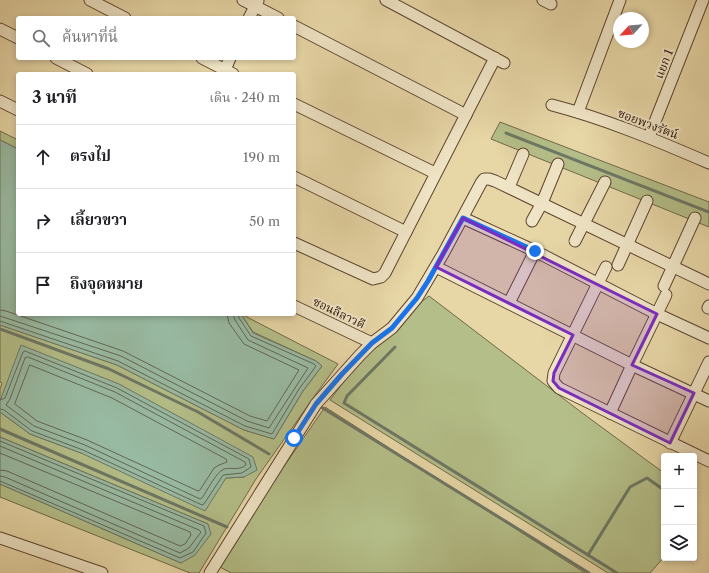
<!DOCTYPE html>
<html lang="th">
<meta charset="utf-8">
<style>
body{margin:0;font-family:"Libre Caslon Text","Noto Serif Thai",serif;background:#f6f6f6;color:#202124}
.controls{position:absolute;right:12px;bottom:12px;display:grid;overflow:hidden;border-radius:4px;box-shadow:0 2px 6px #0003}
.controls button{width:36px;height:36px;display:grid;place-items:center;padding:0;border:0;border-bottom:1px solid #e0e0e0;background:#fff;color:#202124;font:20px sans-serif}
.compass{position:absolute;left:613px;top:12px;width:36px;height:36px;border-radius:50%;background:#fff;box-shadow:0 2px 6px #0003;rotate:244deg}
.stop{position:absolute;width:12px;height:12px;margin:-9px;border:3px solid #1a73e8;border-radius:50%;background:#fff}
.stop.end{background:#1a73e8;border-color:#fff;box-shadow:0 1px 4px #0008}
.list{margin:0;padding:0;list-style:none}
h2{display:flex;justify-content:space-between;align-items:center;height:52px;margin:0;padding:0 16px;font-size:17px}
h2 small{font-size:13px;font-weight:400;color:#757577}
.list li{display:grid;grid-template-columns:26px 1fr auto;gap:12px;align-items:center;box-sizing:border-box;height:64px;padding:0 16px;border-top:1px solid #e0e0e0}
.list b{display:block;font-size:15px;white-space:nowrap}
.list em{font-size:13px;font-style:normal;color:#757577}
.icon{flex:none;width:22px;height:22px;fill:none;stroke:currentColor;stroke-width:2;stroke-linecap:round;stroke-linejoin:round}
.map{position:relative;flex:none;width:709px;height:573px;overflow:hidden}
.search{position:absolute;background:#fff;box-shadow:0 2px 6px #0003;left:16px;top:16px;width:280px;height:44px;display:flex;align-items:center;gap:10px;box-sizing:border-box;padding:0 14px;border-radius:4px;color:#757577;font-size:15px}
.panel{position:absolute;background:#fff;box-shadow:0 2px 6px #0003;left:16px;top:72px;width:280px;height:244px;border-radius:4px}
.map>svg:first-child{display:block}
.green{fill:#b4be88;stroke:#706848}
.water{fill:#98baa2;stroke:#6d7765}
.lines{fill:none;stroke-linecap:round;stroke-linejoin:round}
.shore{stroke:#626656;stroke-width:1}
.stream{stroke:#6d7765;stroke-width:3}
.street-casing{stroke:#5c4430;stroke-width:13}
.street{stroke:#efe4c5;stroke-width:11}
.route{stroke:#1a73e8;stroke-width:5}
.marked{fill:#7b2cbf;fill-opacity:0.2;stroke:#7b2cbf;stroke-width:3;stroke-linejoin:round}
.labels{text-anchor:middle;stroke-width:4;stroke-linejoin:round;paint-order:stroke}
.street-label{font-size:12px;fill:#2d1309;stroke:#efe4c5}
</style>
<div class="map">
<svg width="709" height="573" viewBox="0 0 709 573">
<rect width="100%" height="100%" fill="#e7d6a6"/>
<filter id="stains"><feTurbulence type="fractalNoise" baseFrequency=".005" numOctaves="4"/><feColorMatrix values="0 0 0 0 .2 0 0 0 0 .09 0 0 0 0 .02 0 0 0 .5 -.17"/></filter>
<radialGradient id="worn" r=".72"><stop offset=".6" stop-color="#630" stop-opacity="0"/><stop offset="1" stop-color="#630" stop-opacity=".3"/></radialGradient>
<!-- green -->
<g class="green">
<path d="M500 122 709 202V227L491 139Z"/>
<path d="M0 131 18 140V149L0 140Z"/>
<path d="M429 296 581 412 664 473V557L650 573H608L330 400 364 355 421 302Z"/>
<path d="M241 314 338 364 316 394 256 479 199 573H190L0 497V484L181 563 208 524 0 437V412L30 434 81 453 226 478 244 477 0 401V389L2 383 0 382V325L117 365 244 430 274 439 303 391 322 366 316 361 253 332Z"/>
<path d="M325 407 585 573H231L220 567 276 478Z"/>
</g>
<!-- water -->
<g class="water">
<path d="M0 140 18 149V314H241L253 333 316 361 322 366 303 391 274 439 244 430 117 365 0 325Z"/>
<path d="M21 345 119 384 253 457 257 470 244 477 226 478 205 511 81 453 30 434 0 412V401Z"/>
<path d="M0 437 208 524 211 534 195 555 181 563 0 484Z"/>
</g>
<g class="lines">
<!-- shore -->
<g class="shore">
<path d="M0 310 6 311 123 351 250 416 267 421 299 370 244 344 229 323 227 314"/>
<path d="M0 316 121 356 247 421 269 428 308 368 248 340 235 320 233 314"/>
<path d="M0 321 118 361 245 426 272 434 299 389 316 366 314 364 251 336 239 318 238 314"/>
<path d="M28 357 115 392 245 462 246 465C239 471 231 467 224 469 216 472 207 491 202 498L200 499 85 445 34 426 6 405 10 399 25 358Z"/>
<path d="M30 365 112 398 226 459 227 462 219 465 214 468 200 490 198 491 87 440 37 421 15 404Z"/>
<path d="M0 400 5 398 23 352 25 351 117 388 249 459 251 467 242 473 223 475 204 504 202 505 83 450 32 431 4 410 0 409"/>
<path d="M0 441 204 526 206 533 193 552 180 558 0 481"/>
<path d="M0 446 199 530 201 532 189 548 180 553 5 477 0 476"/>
<path d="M0 453 190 532 191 535 185 544 180 546 7 471 0 470"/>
</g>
<!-- stream -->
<g class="stream">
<path d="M506 133 709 212"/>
<path d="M0 329 109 369 198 412 269 454"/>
<path d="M395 347 347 396 344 403 617 573"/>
<path d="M321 407 589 573"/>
<path d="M0 429 227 527"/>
<path d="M588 555 630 487 647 478 664 490"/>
</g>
<!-- street casing -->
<g class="street-casing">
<g id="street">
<path d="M90 0 125 18"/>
<path d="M243 0 278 18"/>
<path d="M386 0 504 63"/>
<path d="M543 0 551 4"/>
<path d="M249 18 258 1"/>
<path d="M294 26 466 115"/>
<path d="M0 29 18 38"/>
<path d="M56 58 87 74"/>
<path d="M202 58 233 74"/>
<path d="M225 70 230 58"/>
<path d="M0 101 18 110"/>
<path d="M294 104 435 173"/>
<path d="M552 105C606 119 658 141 709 163"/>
<path d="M578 112 620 0"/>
<path d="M649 137 703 0"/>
<path d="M294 177 406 232"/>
<path d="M509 187 523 154"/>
<path d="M463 218 535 251 657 314 709 338"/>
<path d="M532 221 542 203 558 164"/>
<path d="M575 241 605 182"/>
<path d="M294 243 373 279 381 277 385 273 495 58"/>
<path d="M618 265 647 201"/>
<path d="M436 267 632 365 709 401"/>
<path d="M606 267 554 373 553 381 559 388 709 461"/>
<path d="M664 286 695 218"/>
<path d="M509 303 535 251"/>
<path d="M294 306 372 343"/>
<path d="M708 308 709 306"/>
<path d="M610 413 632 365 666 295"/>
<path d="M670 443 709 362"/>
<path d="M0 538 102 573"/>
<path d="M210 573 316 404 360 355 372 343 392 328 417 298 443 254 481 183 484 179H489L495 181 709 284"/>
</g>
</g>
<!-- street -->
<use href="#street" class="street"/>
</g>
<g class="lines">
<!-- route -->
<path class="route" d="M294 438 316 404 342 374 372 343 392 328 417 298 428 281 463 218 535 251"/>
</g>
<!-- marked area -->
<path class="marked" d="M463 218 657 314 632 365 694 393 670 443 559 388 553 381 554 373 573 335 436 267Z"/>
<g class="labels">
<!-- street labels -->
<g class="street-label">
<text transform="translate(664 64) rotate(-68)" y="4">แยก 1</text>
<text transform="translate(648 124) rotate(21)" y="4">ซอยพวงรัตน์</text>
<text transform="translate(339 313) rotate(26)" y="4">ซอนลีลาวดี</text>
</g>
</g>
<rect width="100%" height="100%" filter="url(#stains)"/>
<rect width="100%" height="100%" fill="url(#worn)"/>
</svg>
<div class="controls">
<button>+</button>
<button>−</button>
<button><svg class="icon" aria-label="layers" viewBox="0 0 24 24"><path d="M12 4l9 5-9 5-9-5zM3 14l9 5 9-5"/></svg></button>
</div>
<svg class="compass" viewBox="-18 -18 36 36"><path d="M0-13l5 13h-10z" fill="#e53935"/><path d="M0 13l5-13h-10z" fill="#757577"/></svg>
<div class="stop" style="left:294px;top:438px"></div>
<div class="stop end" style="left:535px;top:251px"></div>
<div class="search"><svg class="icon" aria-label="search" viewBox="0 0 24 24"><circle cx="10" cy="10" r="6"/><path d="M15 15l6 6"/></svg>ค้นหาที่นี่</div>
<section class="panel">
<h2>3 นาที<small>เดิน · 240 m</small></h2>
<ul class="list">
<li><svg class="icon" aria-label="ahead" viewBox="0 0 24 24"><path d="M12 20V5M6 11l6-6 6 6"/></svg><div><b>ตรงไป</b></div><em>190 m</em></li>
<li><svg class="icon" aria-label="right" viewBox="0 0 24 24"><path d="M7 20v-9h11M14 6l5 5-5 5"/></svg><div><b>เลี้ยวขวา</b></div><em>50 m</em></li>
<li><svg class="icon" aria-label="arrive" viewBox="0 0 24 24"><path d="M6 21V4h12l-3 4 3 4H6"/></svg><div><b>ถึงจุดหมาย</b></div></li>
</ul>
</section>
</div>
